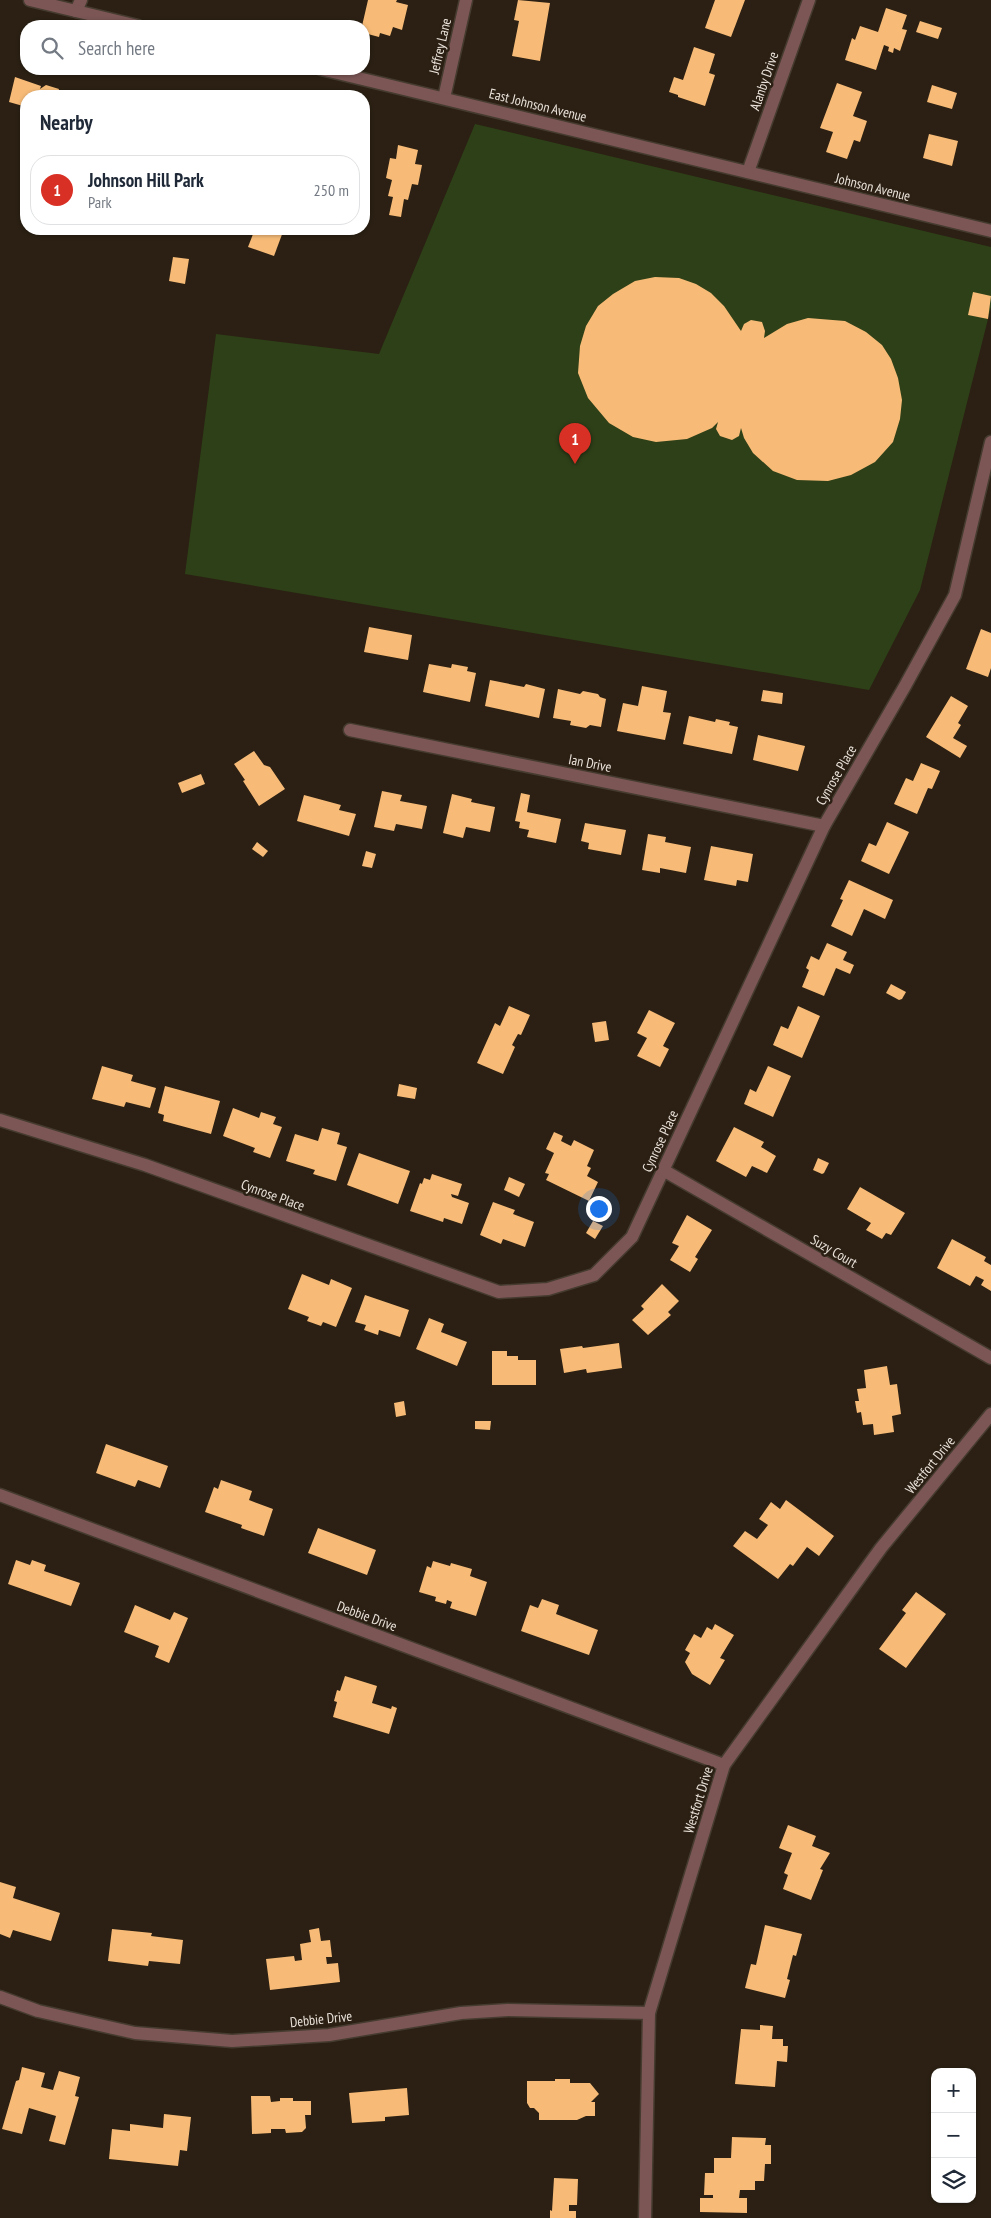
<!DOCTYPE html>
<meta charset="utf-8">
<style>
body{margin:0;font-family:"PT Sans Narrow",sans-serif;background:#f2f2f3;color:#1f2937}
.controls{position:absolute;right:15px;bottom:15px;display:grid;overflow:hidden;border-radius:10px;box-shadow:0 1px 4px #0004}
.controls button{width:45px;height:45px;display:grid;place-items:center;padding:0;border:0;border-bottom:1px solid #e0e1e3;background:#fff;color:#1f2937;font:25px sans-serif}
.you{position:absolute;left:598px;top:1208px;width:18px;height:18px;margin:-12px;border:4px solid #fff;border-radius:50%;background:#1a73e8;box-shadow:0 0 0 8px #1a73e833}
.badge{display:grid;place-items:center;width:32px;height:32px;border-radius:50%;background:#d93025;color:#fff;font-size:16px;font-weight:700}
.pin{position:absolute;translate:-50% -41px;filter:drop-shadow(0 1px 2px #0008)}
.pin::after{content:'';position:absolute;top:26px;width:18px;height:15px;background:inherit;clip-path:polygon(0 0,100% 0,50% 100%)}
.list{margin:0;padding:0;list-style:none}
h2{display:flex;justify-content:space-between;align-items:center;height:65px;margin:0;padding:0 20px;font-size:21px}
h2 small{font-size:16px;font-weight:400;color:#747a83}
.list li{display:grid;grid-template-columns:32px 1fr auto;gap:15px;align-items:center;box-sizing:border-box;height:70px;margin:0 10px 10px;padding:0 10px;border:1px solid #e0e1e3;border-radius:20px}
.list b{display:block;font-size:19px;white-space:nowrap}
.list p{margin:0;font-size:16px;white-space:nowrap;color:#747a83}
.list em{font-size:16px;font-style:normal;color:#747a83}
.icon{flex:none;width:28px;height:28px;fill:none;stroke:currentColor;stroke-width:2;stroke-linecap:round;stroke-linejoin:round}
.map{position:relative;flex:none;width:991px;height:2218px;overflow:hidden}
.search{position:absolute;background:#fff;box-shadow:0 1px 4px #0004;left:20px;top:20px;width:350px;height:55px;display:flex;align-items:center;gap:12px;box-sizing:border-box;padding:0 18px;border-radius:20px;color:#747a83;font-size:19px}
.panel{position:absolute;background:#fff;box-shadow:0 1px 4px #0004;left:20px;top:90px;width:350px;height:145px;border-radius:20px}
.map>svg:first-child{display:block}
.green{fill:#2e4018}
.building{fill:#f7bb77}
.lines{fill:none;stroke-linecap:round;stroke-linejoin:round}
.minor-casing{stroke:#463b2f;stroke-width:15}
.tertiary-casing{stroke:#463b2f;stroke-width:15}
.minor{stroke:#7b5655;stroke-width:12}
.tertiary{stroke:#7b5655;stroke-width:12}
.labels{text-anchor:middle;stroke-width:5;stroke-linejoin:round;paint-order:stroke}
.street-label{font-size:14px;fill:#ebe3db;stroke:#2b2013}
</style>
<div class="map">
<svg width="991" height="2218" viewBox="0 0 991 2218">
<rect width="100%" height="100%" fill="#2b2013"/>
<!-- green -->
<path class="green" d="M475 124 991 247V307L920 590 869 690 185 574 216 334 379 354Z"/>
<!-- building -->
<g class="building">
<path d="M368 0H397L396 2 408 5 402 30 393 27 390 36 380 33 379 37 364 33V26H362Z"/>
<path d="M518 0 550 3 540 61 512 56 519 21 514 20Z"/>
<path d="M715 0H745L731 37 705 28Z"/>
<path d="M886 8 907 15 902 29 907 30 900 51 894 48 893 53 888 51 889 47 884 45 876 70 845 60 852 38 855 40 860 26 878 32Z"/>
<path d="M920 21 942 28 938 39 916 32Z"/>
<path d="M694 47 715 54 709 73 715 75 705 106 678 97V95L669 92 674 77 683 80Z"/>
<path d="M15 77 41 86 40 89 46 85 59 89 57 96H26V102L24 101 23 106 9 102Z"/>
<path d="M837 83 862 92 853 116 867 121 860 142 854 140 847 159 826 152 833 132 820 128Z"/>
<path d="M932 85 957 93 952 109 927 102Z"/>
<path d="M929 134 958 141 952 166 923 158Z"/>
<path d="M398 145 418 150 415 164 422 165 418 185 412 184 408 200 404 199 401 217 389 215 393 197 388 196 392 180 386 178 390 158 396 159Z"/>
<path d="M255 229H284L274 256 248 247Z"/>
<path d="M173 257 189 259 185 284 169 281Z"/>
<path d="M655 277 679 278 696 284 711 293 724 306 741 331 744 324 751 320 762 322 765 331 764 338 787 324 808 318 845 321 866 332 882 345 891 359 898 378 902 400 900 419 893 442 875 462 851 475 828 481 797 480 773 471 753 453 744 438 741 428 739 436 732 440 720 436 716 429 718 422 712 428 687 439 656 442 633 437 609 423 588 398 578 373 580 346 586 326 598 306 613 294 635 281Z"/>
<path d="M973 292 991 296 988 319 968 315Z"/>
<path d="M369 627 412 635 408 660 364 652Z"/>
<path d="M981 629 991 633V668L988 677 966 669Z"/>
<path d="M429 664 451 668 452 664 468 667 467 671 476 673 470 702 423 692Z"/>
<path d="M490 680 524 687 526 684 545 689 539 718 485 706Z"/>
<path d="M642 686 667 691 663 712 671 713 665 740 617 731 623 703 638 706Z"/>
<path d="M558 689 580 694 583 691 598 694 600 697 606 699 601 727 590 725 586 728 570 725 571 721 553 718Z"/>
<path d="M763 690 783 693 782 704 761 701Z"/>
<path d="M951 696 968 706 958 723 961 725 953 738 967 746 960 758 926 737Z"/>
<path d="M689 716 715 722 716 719 730 722 729 725 738 727 732 754 683 744Z"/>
<path d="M758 735 805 746 798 771 753 760Z"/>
<path d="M254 751 264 765 270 767 285 789 259 806 243 781 245 780 234 764Z"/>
<path d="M921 763 940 771 932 789 928 788 917 814 894 804 906 778 913 781Z"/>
<path d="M201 774 205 784 182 793 178 783Z"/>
<path d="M382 791 402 795 400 801 427 806 422 829 396 824 394 831 374 827Z"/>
<path d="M521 793 530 795 527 812 561 819 556 843 527 837 529 830 519 828 520 822 515 821Z"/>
<path d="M452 794 472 799 471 802 495 807 490 832 466 827 463 838 443 833Z"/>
<path d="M304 795 341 805 339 810 356 814 349 836 297 821Z"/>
<path d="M887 822 909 832 889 874 861 861 869 843 876 846Z"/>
<path d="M585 823 626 830 621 855 588 849 589 843 581 841Z"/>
<path d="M648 834 666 837 665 842 691 847 686 873 660 868V873L642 870Z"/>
<path d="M257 842 268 851 263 857 252 849Z"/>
<path d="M711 846 753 854 748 882 737 880 736 886 704 880Z"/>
<path d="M366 851 376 854 372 868 362 866Z"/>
<path d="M849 880 893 900 885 919 864 909 852 936 831 926 843 900 840 899Z"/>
<path d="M827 943 847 952 843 960 854 965 850 974 836 968 824 996 802 987 809 970 806 968 811 956 819 960Z"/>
<path d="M891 984 906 992 902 999 899 1000 886 993Z"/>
<path d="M509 1006 530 1015 521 1035 518 1034 512 1045 515 1047 503 1074 477 1063 495 1023 500 1026Z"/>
<path d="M798 1006 820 1016 802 1058 773 1045 781 1026 788 1029Z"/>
<path d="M649 1010 675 1023 663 1046 669 1049 660 1067 637 1056 647 1038 637 1033Z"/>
<path d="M606 1021 609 1040 595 1042 592 1023Z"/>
<path d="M102 1066 133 1075 131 1081 156 1088 150 1108 126 1102 124 1107 92 1099Z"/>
<path d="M768 1066 791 1076 773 1117 744 1104 750 1089 756 1092Z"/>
<path d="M399 1084 417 1088 415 1099 397 1096Z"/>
<path d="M165 1086 220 1101 211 1134 163 1121 164 1115 158 1113Z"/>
<path d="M233 1108 259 1118 261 1112 276 1117 273 1124 282 1127 270 1158 253 1152 255 1148 223 1136Z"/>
<path d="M734 1127 764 1142 761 1147 776 1156 767 1173 752 1166 746 1177 716 1161Z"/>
<path d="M322 1128 340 1133 337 1144 347 1147 336 1181 313 1174 315 1170 286 1161 295 1134 318 1141Z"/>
<path d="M554 1132 563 1136 561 1141 571 1146 574 1140 594 1150 587 1166 591 1168 587 1176 598 1182 589 1201 546 1180 549 1174 545 1173 554 1153 546 1149Z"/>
<path d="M359 1153 410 1171 398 1204 347 1185Z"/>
<path d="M818 1158 829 1163 824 1173 822 1174 813 1170Z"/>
<path d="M432 1174 462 1184 458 1196 451 1194 452 1197 469 1203 462 1224 444 1218 443 1222 410 1211 420 1183 422 1184 424 1178 430 1180Z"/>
<path d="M509 1177 525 1184 519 1197 504 1190Z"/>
<path d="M860 1187 905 1213 891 1235 886 1233 882 1239 866 1230 871 1223 847 1209Z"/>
<path d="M493 1202 515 1210 513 1214 534 1222 525 1247 503 1239 501 1244 480 1235Z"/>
<path d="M687 1215 712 1230 695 1257 698 1259 690 1272 670 1260 679 1246 672 1243Z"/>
<path d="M593 1221 603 1226 595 1239 586 1233Z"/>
<path d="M952 1239 986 1257 984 1261 991 1265V1291L981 1285 984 1280 976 1276 970 1286 937 1268Z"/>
<path d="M302 1274 329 1285 331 1279 352 1288 336 1327 323 1322 321 1326 307 1321 309 1317 288 1309Z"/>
<path d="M662 1284 679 1301 668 1312 671 1315 648 1335 632 1320 644 1309 641 1306Z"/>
<path d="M365 1295 409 1310 400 1337 379 1330 378 1335 364 1330 366 1325 355 1322Z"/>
<path d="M429 1318 444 1324 441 1332 467 1342 457 1366 416 1349Z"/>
<path d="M619 1343 622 1368 587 1373 586 1369 564 1373 560 1349 582 1346 583 1348Z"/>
<path d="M492 1351H507V1356H518V1360H536V1385H492Z"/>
<path d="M887 1366 890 1385 897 1384 901 1414 892 1416 894 1432 874 1435 873 1424 863 1425 861 1412 857 1413 855 1401H859L857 1389 866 1388 864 1370Z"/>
<path d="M404 1401 406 1415 396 1417 394 1403Z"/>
<path d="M475 1421H491L490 1430 475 1429Z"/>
<path d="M106 1444 168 1466 160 1488 138 1480 135 1487 96 1473Z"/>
<path d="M221 1480 252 1491 249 1500 273 1509 264 1536 241 1528 242 1525 205 1512 214 1487 218 1489Z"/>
<path d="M786 1500 834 1536 819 1556 807 1547 793 1566 790 1564 778 1579 733 1546 745 1531 757 1539 768 1525 759 1519 771 1502 780 1509Z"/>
<path d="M318 1528 376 1550 367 1575 308 1553Z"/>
<path d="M16 1560 30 1565 32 1560 46 1565 44 1571 80 1583 71 1606 8 1584Z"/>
<path d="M433 1561 450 1566 451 1563 472 1569 470 1576 487 1582 476 1616 450 1608 452 1602 447 1600 446 1604 435 1601 436 1597 419 1592 427 1566 431 1568Z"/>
<path d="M916 1592 946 1614 906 1668 879 1649 906 1613 902 1610Z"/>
<path d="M542 1599 559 1605 556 1614 598 1630 589 1655 521 1631 530 1605 538 1608Z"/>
<path d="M135 1605 170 1620 174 1612 188 1618 169 1663 155 1657 159 1646 124 1632Z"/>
<path d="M715 1624 734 1635 720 1658 725 1660 710 1685 692 1674 685 1662 690 1653 685 1650 694 1634 701 1638 707 1627 712 1630Z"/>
<path d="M345 1676 377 1686 372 1703 391 1709 392 1706 397 1708 389 1734 333 1717 337 1702 334 1701 337 1690 340 1691Z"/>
<path d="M788 1825 816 1836 812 1846 830 1853 820 1869 823 1870 811 1900 783 1889 788 1875 784 1873 792 1853 779 1848Z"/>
<path d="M0 1882 16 1887 13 1898 60 1913 51 1941 13 1930 10 1938 0 1934Z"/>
<path d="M765 1925 802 1934 796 1956 793 1955 787 1979 790 1980 785 1998 745 1988 751 1964 756 1965Z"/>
<path d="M319 1928 321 1941 330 1940 332 1957H326L327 1964 338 1963 340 1982 270 1990 266 1959 294 1956 295 1961 302 1960 300 1944 311 1942 309 1930Z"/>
<path d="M112 1929 152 1933 151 1936 183 1940 180 1964 149 1961 148 1966 108 1961Z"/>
<path d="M760 2025 773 2026 772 2039H783V2046H788L787 2062 777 2061 775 2087 735 2084 741 2029 760 2030Z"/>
<path d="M22 2067 45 2073 41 2087 53 2090 59 2071 80 2077 75 2096 79 2097 65 2145 49 2141 56 2116 29 2108 22 2134 2 2129 16 2081 19 2080Z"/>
<path d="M555 2079H570V2083H590L599 2094 591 2102H595V2116H586L577 2120H539V2113L534 2108H530L527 2103V2081H555Z"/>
<path d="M407 2088 409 2115 385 2117V2121L352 2123 349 2093Z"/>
<path d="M251 2096H270L271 2102 280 2101V2098H293V2101H311V2115H305L306 2128 302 2132 286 2133 285 2129H271V2133L252 2134Z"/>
<path d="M164 2114 191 2117 187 2151 180 2150 178 2166 109 2159 112 2129 130 2131V2124L163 2128Z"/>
<path d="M732 2137 766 2138 765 2145H771V2164H765L764 2181H755V2190H740L739 2198H747V2213L700 2212V2198H713V2195H704L705 2173H714V2158H731Z"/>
<path d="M554 2178 578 2179 577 2205H569V2211H576V2218H550V2210L552 2211Z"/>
</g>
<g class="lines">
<!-- minor casing -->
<g class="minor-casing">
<g id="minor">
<path d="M76 11 81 0"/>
<path d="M444 98 466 0"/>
<path d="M748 172 809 0"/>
<path d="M350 730 824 826"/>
<path d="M0 1120 145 1165 499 1292 548 1289 594 1275 632 1237 824 826 905 686 955 595 991 442"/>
<path d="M663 1170 991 1358"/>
<path d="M0 1495 724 1765"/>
<path d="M0 1997 38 2011 135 2033 232 2041 329 2035 461 2013 508 2010 649 2013"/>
<path d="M645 2218 649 2013 724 1765 881 1548 991 1414"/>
</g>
</g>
<!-- tertiary casing -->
<g class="tertiary-casing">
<g id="tertiary">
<path d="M30 0 138 26"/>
<path d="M321 69 991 231"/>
</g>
</g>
<!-- minor -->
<use href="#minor" class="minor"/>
<!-- tertiary -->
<use href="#tertiary" class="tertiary"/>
</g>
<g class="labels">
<!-- street labels -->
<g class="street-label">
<text transform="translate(440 46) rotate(-77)" y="5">Jeffrey Lane</text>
<text transform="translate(764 81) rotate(-71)" y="5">Alanby Drive</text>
<text transform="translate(538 105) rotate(14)" y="5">East Johnson Avenue</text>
<text transform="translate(873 187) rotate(14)" y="5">Johnson Avenue</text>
<text transform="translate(590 763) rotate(11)" y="5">Ian Drive</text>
<text transform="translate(836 775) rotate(-60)" y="5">Cynrose Place</text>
<text transform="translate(660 1141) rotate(-65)" y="5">Cynrose Place</text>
<text transform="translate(273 1195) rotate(20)" y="5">Cynrose Place</text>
<text transform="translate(834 1251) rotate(30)" y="5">Suzy Court</text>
<text transform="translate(930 1465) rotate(-51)" y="5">Westfort Drive</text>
<text transform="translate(367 1616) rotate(20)" y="5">Debbie Drive</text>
<text transform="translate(698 1800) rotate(-73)" y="5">Westfort Drive</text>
<text transform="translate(321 2019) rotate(-6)" y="5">Debbie Drive</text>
</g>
</g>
</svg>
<div class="controls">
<button>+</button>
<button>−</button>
<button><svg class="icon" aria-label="layers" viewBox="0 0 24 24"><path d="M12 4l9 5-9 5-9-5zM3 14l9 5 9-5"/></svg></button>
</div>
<div class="you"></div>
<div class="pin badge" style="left:575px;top:464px">1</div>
<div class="search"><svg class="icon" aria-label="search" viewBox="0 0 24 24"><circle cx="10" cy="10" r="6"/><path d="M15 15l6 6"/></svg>Search here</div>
<section class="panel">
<h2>Nearby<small></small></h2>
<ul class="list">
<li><span class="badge">1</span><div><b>Johnson Hill Park</b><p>Park</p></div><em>250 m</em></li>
</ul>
</section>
</div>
